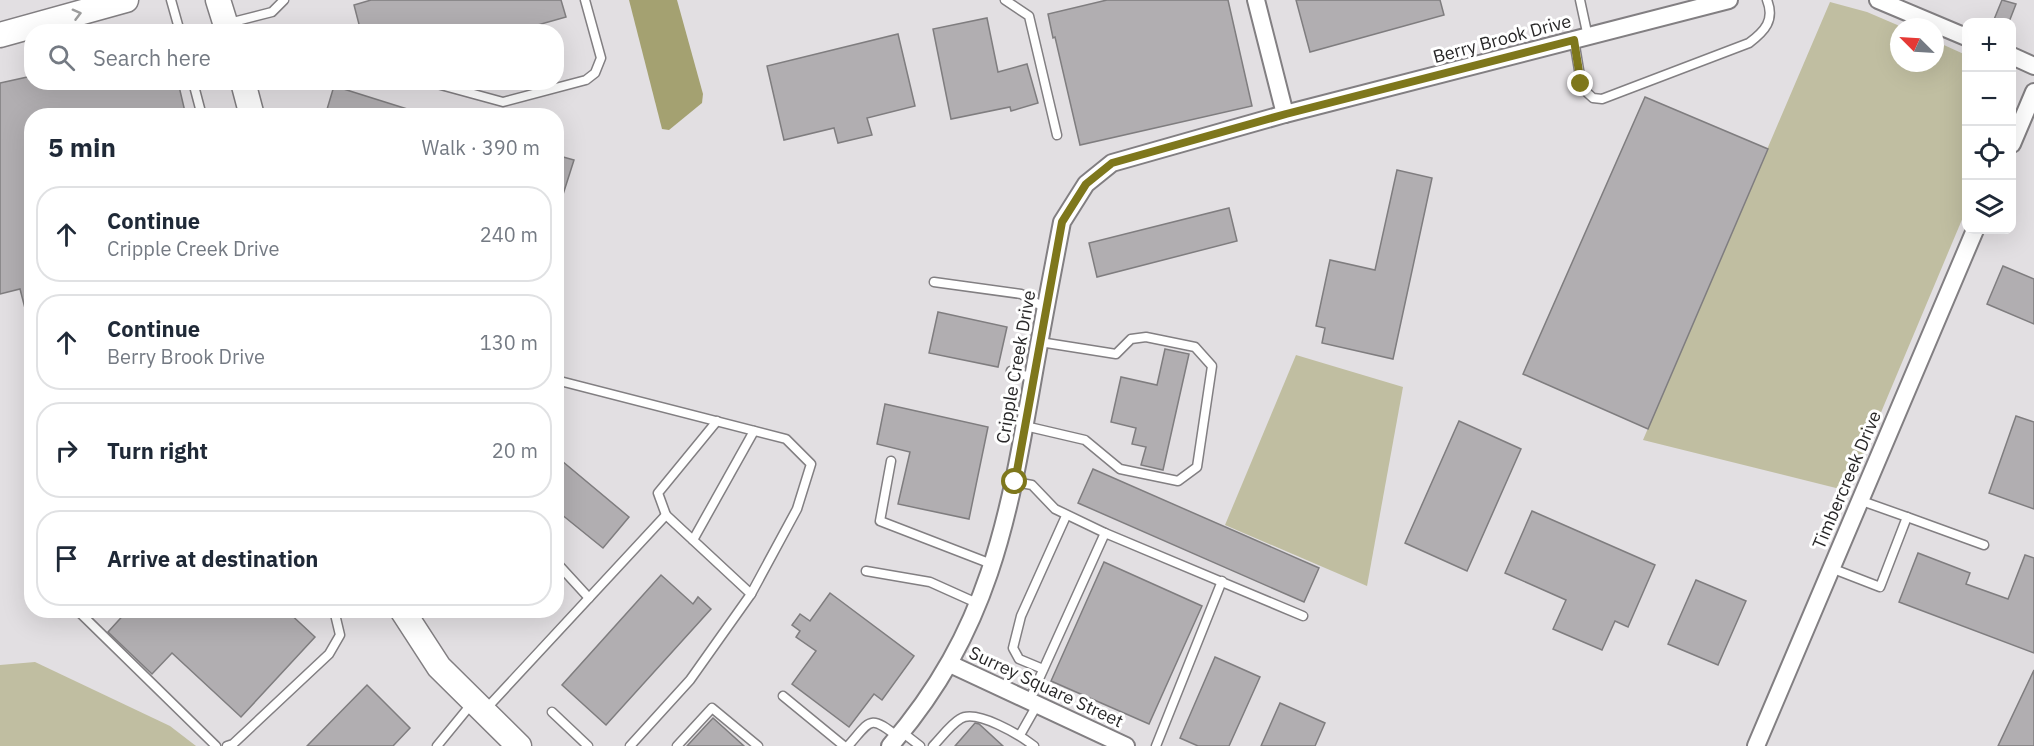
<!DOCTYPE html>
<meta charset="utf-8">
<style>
body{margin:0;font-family:"IBM Plex Sans",sans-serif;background:#f6f6f7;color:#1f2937}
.controls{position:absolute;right:18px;top:18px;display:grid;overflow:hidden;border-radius:12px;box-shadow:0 6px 24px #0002}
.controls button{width:54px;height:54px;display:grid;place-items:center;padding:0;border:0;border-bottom:2px solid #e0e1e3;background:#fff;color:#1f2937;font:30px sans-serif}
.compass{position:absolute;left:1890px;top:18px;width:54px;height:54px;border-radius:50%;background:#fff;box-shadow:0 6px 24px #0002;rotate:294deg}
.stop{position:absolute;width:18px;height:18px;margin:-14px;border:4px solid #7e771c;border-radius:50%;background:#fff}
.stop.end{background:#7e771c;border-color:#fff;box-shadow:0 2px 6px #0008}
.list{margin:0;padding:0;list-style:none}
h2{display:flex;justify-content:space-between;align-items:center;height:78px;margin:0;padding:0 24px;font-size:26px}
h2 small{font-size:20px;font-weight:400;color:#747a83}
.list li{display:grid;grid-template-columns:39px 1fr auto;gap:18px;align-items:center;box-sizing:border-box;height:96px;margin:0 12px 12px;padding:0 12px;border:2px solid #e0e1e3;border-radius:24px}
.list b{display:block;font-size:22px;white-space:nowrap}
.list p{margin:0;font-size:20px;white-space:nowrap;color:#747a83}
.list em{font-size:20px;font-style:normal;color:#747a83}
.icon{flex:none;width:33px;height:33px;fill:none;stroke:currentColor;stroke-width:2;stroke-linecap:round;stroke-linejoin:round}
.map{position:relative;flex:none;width:2034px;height:746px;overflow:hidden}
.search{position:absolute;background:#fff;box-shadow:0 6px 24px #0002;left:24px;top:24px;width:540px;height:66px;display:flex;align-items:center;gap:15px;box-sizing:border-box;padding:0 21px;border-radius:24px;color:#747a83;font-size:22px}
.panel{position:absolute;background:#fff;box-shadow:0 6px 24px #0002;left:24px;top:108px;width:540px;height:510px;border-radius:24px}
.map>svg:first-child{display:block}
.green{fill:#c0bea1}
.water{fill:#a4a171}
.building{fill:#b1aeb1;stroke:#7f7d7f;stroke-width:1.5}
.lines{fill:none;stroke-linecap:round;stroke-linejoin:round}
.lane-casing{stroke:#827f82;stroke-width:11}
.street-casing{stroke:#827f82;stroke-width:20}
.secondary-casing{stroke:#827f82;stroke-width:27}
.lane{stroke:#fff;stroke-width:8}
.street{stroke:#fff;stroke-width:16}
.secondary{stroke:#fff;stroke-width:24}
.oneway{stroke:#9e9e9e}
.route{stroke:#7e771c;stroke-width:8}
.labels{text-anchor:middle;stroke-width:6;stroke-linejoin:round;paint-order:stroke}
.street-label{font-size:18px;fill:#282728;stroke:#fff}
</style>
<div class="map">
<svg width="2034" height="746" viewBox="0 0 2034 746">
<rect width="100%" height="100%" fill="#e2dfe2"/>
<!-- green -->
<g class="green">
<path d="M1830 2 1867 12 1902 27H1899V63H1935V41L1966 55V210L1848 491 1643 440Z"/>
<path d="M1296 355 1403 387 1367 586 1225 525Z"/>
<path d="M35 662 170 726 196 746H0V665Z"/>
</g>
<!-- water -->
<path class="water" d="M629 0H677L703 94 702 103 669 130 662 129Z"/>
<!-- building -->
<g class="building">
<path d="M371 0H561L566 17 513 32H361L354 5Z"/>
<path d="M1107 0H1228L1252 106 1080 145 1055 37 1053 38 1048 14Z"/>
<path d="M1296 0H1440L1444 15 1310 52Z"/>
<path d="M2002 0 2016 4 2009 22H1993Z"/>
<path d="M987 18 998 72 1027 64 1038 103 1011 111 1010 107 951 119 933 29Z"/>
<path d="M898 34 915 106 867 118 872 135 838 143 834 128 784 140 767 66Z"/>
<path d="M32 76V82H178L186 116H32V316H27L20 289 0 294V83Z"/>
<path d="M334 86 420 113 419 116H325Z"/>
<path d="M1645 97 1768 149 1648 429 1523 374Z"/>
<path d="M556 155 574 160 559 207 556 206Z"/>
<path d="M1397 170 1432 178 1393 359 1322 343 1325 328 1316 326 1330 260 1375 270Z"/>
<path d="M1229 208 1237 241 1097 277 1089 243Z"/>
<path d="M2003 266 2034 279V324L1987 304Z"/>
<path d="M938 312 1007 327 998 367 929 353Z"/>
<path d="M1165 349 1189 354 1163 470 1141 465 1146 447 1132 444 1136 428 1111 422 1121 377 1157 385Z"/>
<path d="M885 404 988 427 969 519 898 504 910 452 877 444Z"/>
<path d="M2016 416 2034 422V509L1989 493Z"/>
<path d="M1459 421 1521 449 1467 571 1405 543Z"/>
<path d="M556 456 629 517 603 548 556 510Z"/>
<path d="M1093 469 1319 568 1304 602 1078 503Z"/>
<path d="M1532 511 1655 565 1628 627 1615 621 1602 650 1553 629 1566 600 1505 573Z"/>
<path d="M1918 553 1970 573 1966 584 2008 599 2025 555 2034 558V653L1899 602Z"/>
<path d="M1104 562 1202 606 1149 724 1051 681Z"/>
<path d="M661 575 693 604 698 597 711 609 606 725 562 685Z"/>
<path d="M1696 580 1746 601 1718 665 1668 644Z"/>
<path d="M830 593 914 656 882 700 874 694 849 727 792 684 816 651 796 637 800 631 792 625 800 614 810 621Z"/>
<path d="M128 610H286L315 637 241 717 172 653 152 674 108 632Z"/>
<path d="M1215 657 1260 677 1229 746H1198L1180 738Z"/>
<path d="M2034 670V746H1998Z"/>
<path d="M367 685 410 728 393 746H307Z"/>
<path d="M1280 703 1325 723 1315 746H1261Z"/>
<path d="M713 718 744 746H687Z"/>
<path d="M975 723 979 724 1003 746H955Z"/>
</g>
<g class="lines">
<!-- lane casing -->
<g class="lane-casing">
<g id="lane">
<path d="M171 0 180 32"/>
<path d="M1005 0 1029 16 1057 135"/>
<path d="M1580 0 1588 37"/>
<path d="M229 23 272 12 284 0"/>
<path d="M1574 40 1582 88 1593 98 1602 99 1749 43C1765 31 1775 20 1767 0"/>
<path d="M193 82 202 116"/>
<path d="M437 84 503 102 586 80 595 73 601 58 585 0"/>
<path d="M934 282 1021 294 1045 308"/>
<path d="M1011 371 1033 378"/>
<path d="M556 380 786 439 811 464 797 509 751 594"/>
<path d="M1025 426 1085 440 1120 469 1178 481 1197 467 1212 366 1195 347 1146 337 1131 339 1116 354 1040 342"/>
<path d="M891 461 880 521 994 565"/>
<path d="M1015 482 1032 485 1055 509 1105 533"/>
<path d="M666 515 658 493 717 421"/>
<path d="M1907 517 1984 545"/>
<path d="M693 540 754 431"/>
<path d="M556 562 589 598"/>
<path d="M1831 568 1880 587 1907 517 1859 500"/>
<path d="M866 571 930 582 979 604"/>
<path d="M77 610 216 746"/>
<path d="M1043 669 1019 659 1013 648 1021 616 1066 516"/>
<path d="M783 696 844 746"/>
<path d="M1029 701 1105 533 1303 616"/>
<path d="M485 710 666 515 751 594 690 680 630 746"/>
<path d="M552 712 588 746"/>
<path d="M902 732 920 746"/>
<path d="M1020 735 1037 705"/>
<path d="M227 746 233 744 329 654 340 635 334 610"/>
<path d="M437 746 473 702"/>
<path d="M677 746 712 708 758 746"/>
<path d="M848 746C871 720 869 714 898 737"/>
<path d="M933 746C941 738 950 725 960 719 976 708 1021 736 1034 746"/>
<path d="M1156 746 1222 581"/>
</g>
</g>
<!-- street casing -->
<g class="street-casing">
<g id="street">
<path d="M1256 0 1285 114"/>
<path d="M1878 0 1966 37"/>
<path d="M2012 56 2034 66"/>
<path d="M2012 144 2034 92"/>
<path d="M950 664 1126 746"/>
<path d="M890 746C989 631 1008 522 1033 378 1042 326 1052 274 1062 222L1086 184 1112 163 1285 114 1729 0"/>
<path d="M1756 746 1975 230"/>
</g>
</g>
<!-- secondary casing -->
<g class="secondary-casing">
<g id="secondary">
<path d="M218 0 228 32"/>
<path d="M0 35 126 0"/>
<path d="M243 82 252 116"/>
<path d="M402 610 439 667 519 746"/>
</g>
</g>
<!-- lane -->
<use href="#lane" class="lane"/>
<!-- street -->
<use href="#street" class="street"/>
<!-- secondary -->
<use href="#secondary" class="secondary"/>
</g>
<!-- one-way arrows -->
<defs><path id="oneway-chevron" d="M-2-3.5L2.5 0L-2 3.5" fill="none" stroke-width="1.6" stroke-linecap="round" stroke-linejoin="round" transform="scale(1.5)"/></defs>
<use class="oneway" href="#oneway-chevron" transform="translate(77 14) rotate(-15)"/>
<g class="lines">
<!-- route -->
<path class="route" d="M1015 482 1062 222 1086 184 1112 163 1286 114 1574 40 1581 84"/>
</g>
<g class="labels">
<!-- street labels -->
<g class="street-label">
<text transform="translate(1502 39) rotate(-15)" y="6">Berry Brook Drive</text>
<text transform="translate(1016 367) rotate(-80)" y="6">Cripple Creek Drive</text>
<text transform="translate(1847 480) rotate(-67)" y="6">Timbercreek Drive</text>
<text transform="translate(1046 687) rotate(25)" y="6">Surrey Square Street</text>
</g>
</g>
</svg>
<div class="controls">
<button>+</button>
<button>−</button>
<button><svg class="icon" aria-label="locate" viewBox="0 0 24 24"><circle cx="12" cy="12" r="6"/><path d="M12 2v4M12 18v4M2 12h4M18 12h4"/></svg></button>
<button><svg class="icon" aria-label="layers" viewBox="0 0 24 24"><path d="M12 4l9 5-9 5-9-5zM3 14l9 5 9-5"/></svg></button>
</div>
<svg class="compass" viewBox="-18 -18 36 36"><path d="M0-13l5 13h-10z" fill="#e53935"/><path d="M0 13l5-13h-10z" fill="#747a83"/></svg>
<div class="stop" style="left:1015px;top:482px"></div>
<div class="stop end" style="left:1581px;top:84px"></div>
<div class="search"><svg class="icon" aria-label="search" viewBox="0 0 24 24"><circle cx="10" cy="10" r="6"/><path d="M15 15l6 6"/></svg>Search here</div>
<section class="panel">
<h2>5 min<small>Walk · 390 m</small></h2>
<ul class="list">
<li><svg class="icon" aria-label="ahead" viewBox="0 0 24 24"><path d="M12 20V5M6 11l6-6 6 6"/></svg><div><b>Continue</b><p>Cripple Creek Drive</p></div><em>240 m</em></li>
<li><svg class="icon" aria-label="ahead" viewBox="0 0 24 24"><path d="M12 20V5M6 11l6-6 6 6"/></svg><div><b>Continue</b><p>Berry Brook Drive</p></div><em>130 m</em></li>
<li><svg class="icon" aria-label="right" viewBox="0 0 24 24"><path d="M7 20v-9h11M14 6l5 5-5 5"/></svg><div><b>Turn right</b></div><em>20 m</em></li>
<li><svg class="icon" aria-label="arrive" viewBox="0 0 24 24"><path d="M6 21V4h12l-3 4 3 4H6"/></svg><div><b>Arrive at destination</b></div></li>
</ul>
</section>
</div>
